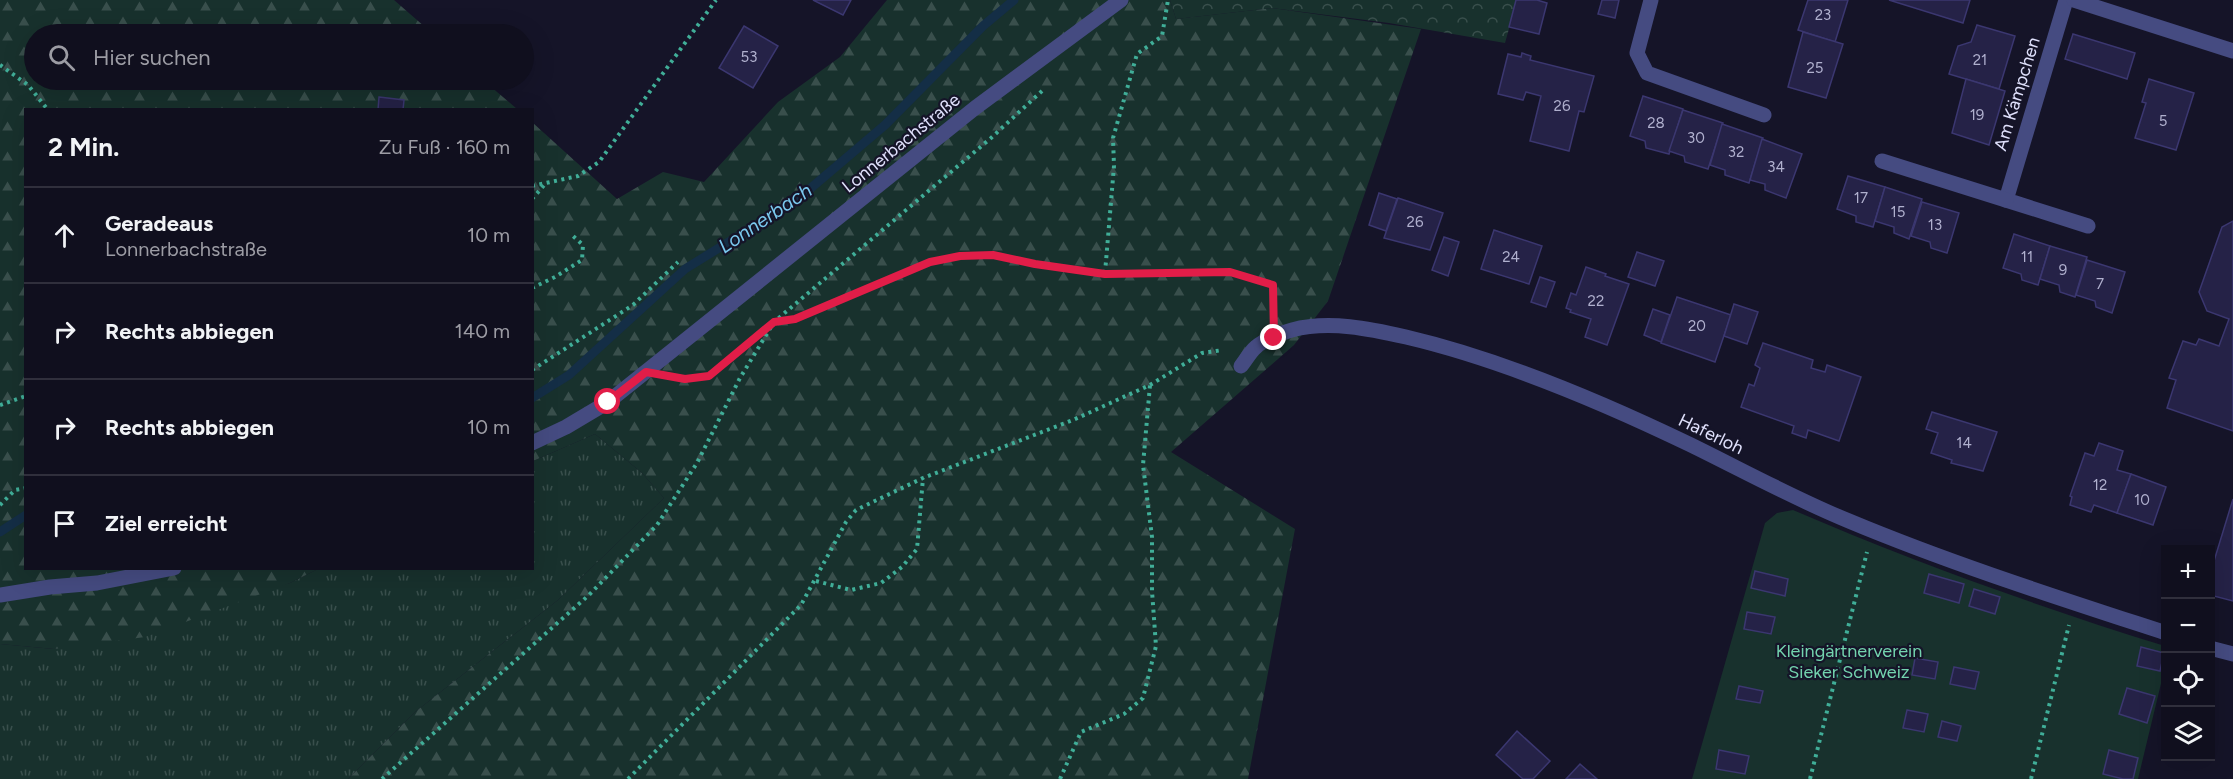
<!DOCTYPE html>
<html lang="de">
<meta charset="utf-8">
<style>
body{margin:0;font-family:Figtree,sans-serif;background:#191827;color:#f1f3f6}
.controls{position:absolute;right:18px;bottom:18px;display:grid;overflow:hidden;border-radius:0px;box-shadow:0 6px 24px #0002}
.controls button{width:54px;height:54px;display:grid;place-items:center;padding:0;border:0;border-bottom:2px solid #302f3c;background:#100f1e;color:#f1f3f6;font:30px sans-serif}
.stop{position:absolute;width:18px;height:18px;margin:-14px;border:4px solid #e11d48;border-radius:50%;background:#fff}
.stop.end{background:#e11d48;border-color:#fff;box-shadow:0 2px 6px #0008}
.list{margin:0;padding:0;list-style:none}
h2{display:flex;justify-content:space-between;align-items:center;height:78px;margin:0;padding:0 24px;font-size:26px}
h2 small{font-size:20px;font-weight:400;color:#9c9ca4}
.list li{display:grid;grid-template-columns:39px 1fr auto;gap:18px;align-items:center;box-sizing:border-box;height:96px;padding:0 24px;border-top:2px solid #302f3c}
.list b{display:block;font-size:22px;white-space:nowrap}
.list p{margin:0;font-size:20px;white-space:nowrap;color:#9c9ca4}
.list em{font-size:20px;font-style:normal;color:#9c9ca4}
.icon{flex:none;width:33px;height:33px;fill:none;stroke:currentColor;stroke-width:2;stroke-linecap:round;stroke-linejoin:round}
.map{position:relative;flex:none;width:2233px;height:779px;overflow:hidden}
.search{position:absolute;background:#100f1e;box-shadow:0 6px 24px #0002;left:24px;top:24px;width:510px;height:66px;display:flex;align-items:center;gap:15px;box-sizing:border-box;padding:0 21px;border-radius:33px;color:#9c9ca4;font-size:22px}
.panel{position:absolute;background:#100f1e;box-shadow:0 6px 24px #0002;left:24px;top:108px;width:510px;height:462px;border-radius:0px}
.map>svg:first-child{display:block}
.grass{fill:url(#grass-tufts)}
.forest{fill:url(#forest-firs)}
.park{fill:url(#park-crowns)}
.garden{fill:#18312d}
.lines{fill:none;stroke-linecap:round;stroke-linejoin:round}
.stream{stroke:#142e46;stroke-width:9}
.building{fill:#252247;stroke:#3b3770;stroke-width:1.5}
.path{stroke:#40ae98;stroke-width:4;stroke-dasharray:3 4.5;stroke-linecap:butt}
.minor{stroke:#454b81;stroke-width:15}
.route{stroke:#e11d48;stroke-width:8}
.labels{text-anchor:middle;stroke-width:4.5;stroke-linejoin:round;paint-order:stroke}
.number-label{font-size:15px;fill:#b0b0ce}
.street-label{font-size:18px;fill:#dfe0fb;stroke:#151428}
.park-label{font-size:18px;fill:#73d3ae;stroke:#151428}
.water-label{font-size:20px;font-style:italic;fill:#7ac8ee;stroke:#151428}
</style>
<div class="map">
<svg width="2233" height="779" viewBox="0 0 2233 779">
<defs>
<pattern id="grass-tufts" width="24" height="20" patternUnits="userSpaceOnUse" patternTransform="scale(1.5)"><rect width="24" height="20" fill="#18312d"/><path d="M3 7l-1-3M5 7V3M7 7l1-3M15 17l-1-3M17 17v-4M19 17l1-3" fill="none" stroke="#394f4c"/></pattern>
<pattern id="forest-firs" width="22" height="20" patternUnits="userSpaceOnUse" patternTransform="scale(1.5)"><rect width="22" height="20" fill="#18312d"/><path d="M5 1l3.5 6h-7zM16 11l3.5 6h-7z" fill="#394f4c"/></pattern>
<pattern id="park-crowns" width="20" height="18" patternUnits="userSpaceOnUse" patternTransform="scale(1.5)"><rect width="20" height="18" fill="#18312d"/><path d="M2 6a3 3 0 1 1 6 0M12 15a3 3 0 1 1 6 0" fill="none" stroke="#394f4c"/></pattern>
</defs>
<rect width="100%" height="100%" fill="#151428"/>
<!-- grass -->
<path class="grass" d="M595 434 642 473 664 498 558 600 415 712 348 779H0V644L54 649 290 583 318 569 532 568 533 461Z"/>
<!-- forest -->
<g class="forest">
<path d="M0 0H394L433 34H34V80H483L517 109 26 110V568L318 569 290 583 145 637 54 649 0 644Z"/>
<path d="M887 0H1170L1176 19 1272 8 1421 29 1328 301 1294 345 1171 452 1295 529 1248 779H348L415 712 558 600 664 498 642 473 595 434 533 461V123L617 199 663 172 704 182 778 102 840 57Z"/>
</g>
<!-- park -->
<path class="park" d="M1170 0H1517L1505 43 1389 23 1272 8 1176 19Z"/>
<!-- garden -->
<path class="garden" d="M1793 510C1914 562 2039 607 2165 646V667L2138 779H1692L1765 523 1777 513Z"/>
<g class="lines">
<!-- stream -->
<g class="stream">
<path d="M532 398 569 375 685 269 798 199 885 125 983 26 1014 0"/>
<path d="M0 532 26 515"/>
</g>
</g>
<!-- building -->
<g class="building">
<path d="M813 0H851L843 15Z"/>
<path d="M1516 0H1537L1547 3 1539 34 1509 27Z"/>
<path d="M1602 0H1619L1615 18 1598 14Z"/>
<path d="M1808 0H1848L1835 42 1798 30Z"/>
<path d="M1889 0H1970L1963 23Z"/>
<path d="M1977 25 2015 36 1999 89 1949 74 1958 46 1971 42Z"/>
<path d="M744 26 778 46 753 88 719 68Z"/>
<path d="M1803 32 1843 44 1826 98 1788 87Z"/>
<path d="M2073 34 2135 53 2127 79 2065 59Z"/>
<path d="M1522 53 1531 56 1530 60 1594 76 1584 112 1579 111 1569 151 1530 141 1541 96 1526 92 1523 100 1498 94 1508 54 1521 57Z"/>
<path d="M1966 79 2005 91 1989 145 1952 133Z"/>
<path d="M2149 79 2194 93 2176 150 2135 138 2146 103 2142 102Z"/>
<path d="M1643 96 1683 109 1669 154 1646 148 1645 141 1630 136Z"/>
<path d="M379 97 404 100 403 110H378Z"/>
<path d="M1683 110 1723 123 1708 169 1685 162 1684 156 1669 151Z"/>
<path d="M1722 124 1763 138 1749 183 1725 175V170L1710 165Z"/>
<path d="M1762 139 1802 154 1786 198 1765 190V184L1750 180Z"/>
<path d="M1848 176 1885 187 1873 227 1856 222V216L1837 209Z"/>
<path d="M1885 187 1922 199 1909 239 1894 233V227L1875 221Z"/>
<path d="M1379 193 1397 199 1386 231 1369 225Z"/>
<path d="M1398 198 1443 213 1430 250 1384 238Z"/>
<path d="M1922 202 1959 213 1947 253 1931 248 1930 242 1911 236Z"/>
<path d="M2233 221V431L2167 408 2176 380 2169 378 2183 341 2196 345 2199 339 2219 346 2229 319 2207 311 2199 292 2222 227Z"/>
<path d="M1494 230 1542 246 1529 284 1481 269Z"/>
<path d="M2014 234 2050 246 2038 285 2022 280 2021 274 2003 268Z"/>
<path d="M1444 237 1459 242 1448 276 1432 270Z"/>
<path d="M2050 246 2087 257 2075 297 2060 292 2059 285 2040 279Z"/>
<path d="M1637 252 1664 261 1655 286 1628 277Z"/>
<path d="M2087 260 2125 272 2112 313 2096 307 2095 301 2076 295Z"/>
<path d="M1586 267 1606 274 1605 276 1629 284 1607 345 1585 337 1591 319 1570 312 1571 310 1566 308 1571 293 1576 295Z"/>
<path d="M1540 277 1555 282 1546 307 1531 302Z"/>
<path d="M1677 297 1731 315 1715 362 1661 343Z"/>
<path d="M1734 304 1758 312 1747 344 1724 336Z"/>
<path d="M1653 309 1670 315 1661 342 1644 335Z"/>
<path d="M1763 343 1813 360 1811 368 1825 372 1827 365 1861 377 1839 441 1808 430 1806 438 1792 433 1794 426 1741 407 1749 384 1754 386 1760 368 1755 365Z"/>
<path d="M1932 412 1997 432 1983 471 1951 463 1952 460 1931 453 1938 433 1926 429Z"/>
<path d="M2099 443 2123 451 2117 470 2131 474 2117 513 2094 505 2091 512 2070 505 2072 497 2070 496 2085 453 2094 456Z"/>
<path d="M2131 474 2166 487 2153 525 2117 513Z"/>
<path d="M2233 499V601L2210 595V574Z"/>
<path d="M1755 571 1788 579 1785 596 1751 588Z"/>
<path d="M1929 574 1964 584 1959 603 1924 593Z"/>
<path d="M1974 589 2000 597 1995 614 1969 606Z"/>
<path d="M1747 612 1775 617 1771 634 1744 629Z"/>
<path d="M2141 647 2164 653 2160 671 2137 666Z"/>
<path d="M1915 658 1938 662 1935 679 1912 675Z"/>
<path d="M1954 667 1979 672 1975 689 1950 684Z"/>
<path d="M1739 686 1763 691 1760 703 1736 699Z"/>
<path d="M2127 688 2155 696 2147 723 2119 714Z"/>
<path d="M1907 710 1928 714 1924 732 1903 728Z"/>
<path d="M1942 721 1961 726 1957 741 1938 737Z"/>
<path d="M1517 731 1550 761 1533 779H1523L1496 755Z"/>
<path d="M1719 750 1749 756 1745 774 1716 769Z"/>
<path d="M2109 750 2138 758 2133 779H2123L2103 774Z"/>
<path d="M1580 764 1597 779H1566Z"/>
</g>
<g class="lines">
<!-- path -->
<g class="path">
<path d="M0 65 28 85 48 110"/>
<path d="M532 186 578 176 599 162 716 0"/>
<path d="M532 199 546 183"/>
<path d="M1105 273 1114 166 1113 138 1137 54 1162 36 1168 0"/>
<path d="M532 288 555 277 582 260 583 245 573 236"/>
<path d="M776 322 795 319 930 262 959 256 993 255 1035 264 1105 274 1230 271 1273 285 1274 310"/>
<path d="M532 370 633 305 678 262"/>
<path d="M678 378 685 379 709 376 770 326"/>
<path d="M0 405 26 396"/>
<path d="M0 505 15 490 26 488"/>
<path d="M816 581 851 590 881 583 902 567 917 549 923 478"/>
<path d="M382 779 589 595 657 525 697 463 740 378 774 322 991 138 1042 91"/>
<path d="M628 779 801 605 846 522 856 510 923 478 1073 420 1150 385 1202 353 1223 350"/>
<path d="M1060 779 1081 732 1124 714 1143 698 1156 646 1152 591V537L1143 465 1150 385"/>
<path d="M1810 779 1867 552"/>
<path d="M2031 779 2069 625"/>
</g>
<!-- minor -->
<g class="minor">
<path d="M1651 0 1637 53 1647 73 1764 115"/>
<path d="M2066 0 2006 200 2088 226"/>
<path d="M2074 0 2233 51"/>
<path d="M1882 161 2006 200"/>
<path d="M1241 366C1246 360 1250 352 1256 347 1262 341 1284 332 1292 330 1329 320 1371 329 1406 337 1500 359 1604 403 1691 445 1744 471 1795 499 1849 521 1952 564 2059 598 2166 633"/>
<path d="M532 443 566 427 608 402 975 108 1121 0"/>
<path d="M0 595 50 587 97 583 174 568"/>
<path d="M2210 648 2233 654"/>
</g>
</g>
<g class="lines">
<!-- route -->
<path class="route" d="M608 402 646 372 685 379 709 376 774 322 795 319 930 262 960 256 993 255 1035 264 1105 274 1230 272 1273 285 1274 338"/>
</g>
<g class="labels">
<!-- number labels -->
<g class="number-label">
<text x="1823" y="20">23</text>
<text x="749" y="62">53</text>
<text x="1980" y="65">21</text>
<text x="1815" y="73">25</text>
<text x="1562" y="111">26</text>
<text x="1977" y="120">19</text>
<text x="2163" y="126">5</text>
<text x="1656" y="128">28</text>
<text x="1696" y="143">30</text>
<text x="1736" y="157">32</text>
<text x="1776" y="172">34</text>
<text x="1861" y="203">17</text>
<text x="1898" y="217">15</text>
<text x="1415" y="227">26</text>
<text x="1935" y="230">13</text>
<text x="1511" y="262">24</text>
<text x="2027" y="262">11</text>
<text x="2063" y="275">9</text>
<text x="2100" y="289">7</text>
<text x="1596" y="306">22</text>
<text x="1697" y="331">20</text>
<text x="1964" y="448">14</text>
<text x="2100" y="490">12</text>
<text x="2142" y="505">10</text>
</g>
<!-- street labels -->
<g class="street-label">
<text transform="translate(2017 94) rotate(-73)" y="6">Am Kämpchen</text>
<text transform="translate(901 143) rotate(-39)" y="6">Lonnerbachstraße</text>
<text transform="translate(1711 434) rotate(26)" y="6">Haferloh</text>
</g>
<!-- park labels -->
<g class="park-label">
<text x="1849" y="657">Kleingärtnerverein<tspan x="1849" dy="21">Sieker Schweiz</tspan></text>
</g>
<!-- water labels -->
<g class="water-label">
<text transform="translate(765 218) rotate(-34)" y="7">Lonnerbach</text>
</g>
</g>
</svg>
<div class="controls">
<button>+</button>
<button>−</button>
<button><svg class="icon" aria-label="locate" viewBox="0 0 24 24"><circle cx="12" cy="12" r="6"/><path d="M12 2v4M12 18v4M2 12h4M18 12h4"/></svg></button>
<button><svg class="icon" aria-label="layers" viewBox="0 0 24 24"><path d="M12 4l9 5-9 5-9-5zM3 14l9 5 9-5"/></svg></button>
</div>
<div class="stop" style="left:608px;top:402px"></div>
<div class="stop end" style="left:1274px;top:338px"></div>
<div class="search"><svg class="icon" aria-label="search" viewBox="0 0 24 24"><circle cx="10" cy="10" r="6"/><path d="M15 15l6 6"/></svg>Hier suchen</div>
<section class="panel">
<h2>2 Min.<small>Zu Fuß · 160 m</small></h2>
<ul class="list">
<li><svg class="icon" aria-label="ahead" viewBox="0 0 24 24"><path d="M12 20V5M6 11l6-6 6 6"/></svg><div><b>Geradeaus</b><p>Lonnerbachstraße</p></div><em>10 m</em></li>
<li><svg class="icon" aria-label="right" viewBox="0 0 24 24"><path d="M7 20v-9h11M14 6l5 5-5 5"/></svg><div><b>Rechts abbiegen</b></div><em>140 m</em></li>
<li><svg class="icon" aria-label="right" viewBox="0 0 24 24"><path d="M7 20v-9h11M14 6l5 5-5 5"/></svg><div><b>Rechts abbiegen</b></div><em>10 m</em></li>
<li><svg class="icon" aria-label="arrive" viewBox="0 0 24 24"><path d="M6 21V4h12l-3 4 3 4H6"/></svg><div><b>Ziel erreicht</b></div></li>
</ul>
</section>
</div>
